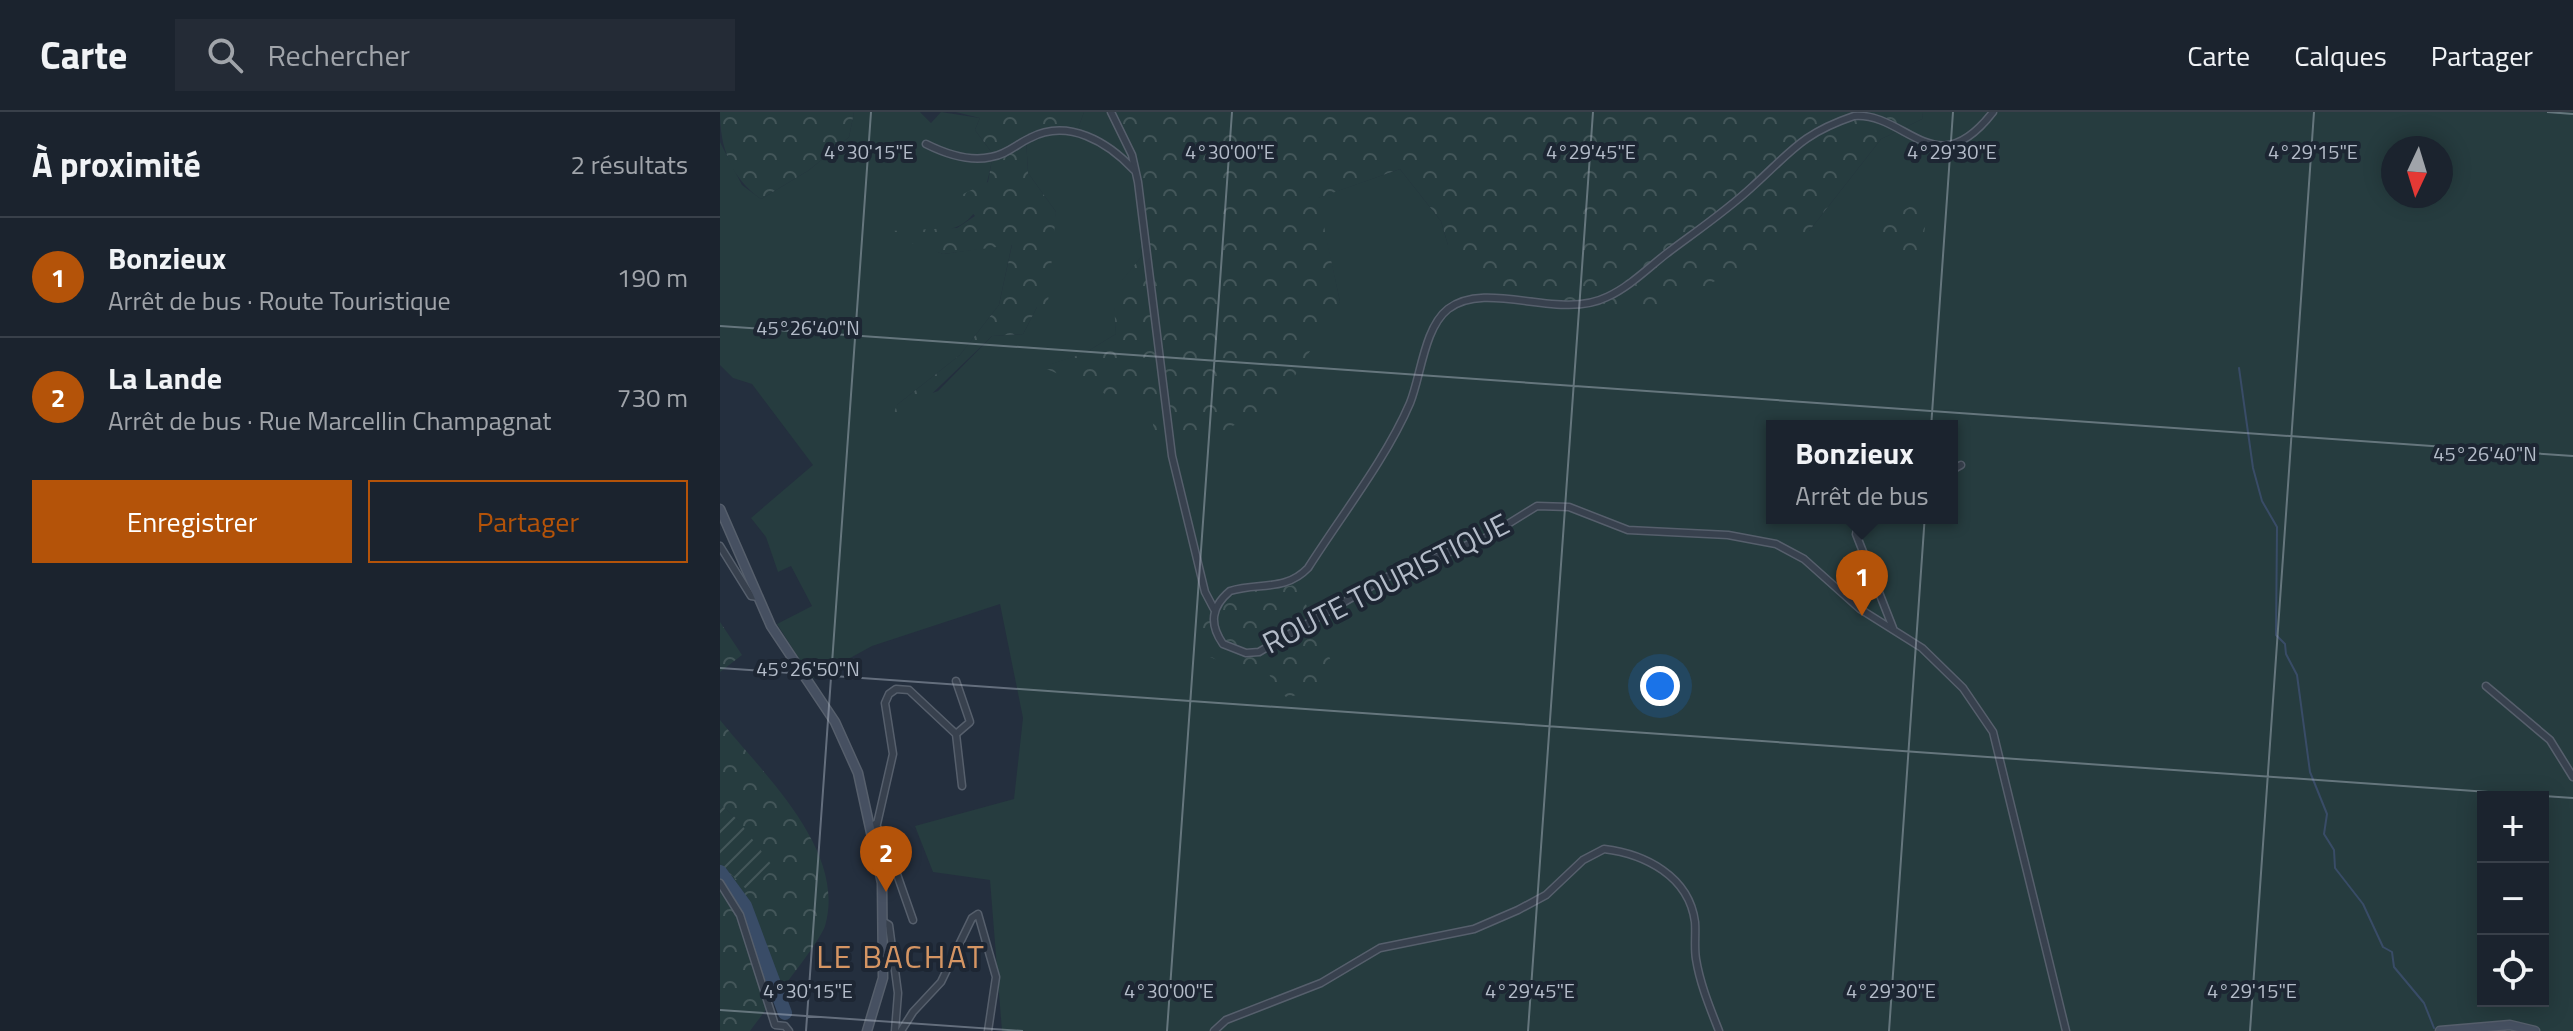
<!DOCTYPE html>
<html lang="fr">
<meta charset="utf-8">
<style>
body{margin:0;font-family:"Titillium Web",sans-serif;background:#242b36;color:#f1f3f6}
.controls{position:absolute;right:24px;bottom:24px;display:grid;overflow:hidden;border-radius:0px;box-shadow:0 4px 20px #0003}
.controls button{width:72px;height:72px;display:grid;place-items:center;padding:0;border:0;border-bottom:2px solid #39404a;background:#1b232e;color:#f1f3f6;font:40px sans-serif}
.compass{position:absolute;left:1661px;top:24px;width:72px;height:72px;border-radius:50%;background:#1b232e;box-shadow:0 4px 20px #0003;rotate:184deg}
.you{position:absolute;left:940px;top:574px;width:28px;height:28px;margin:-20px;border:6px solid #fff;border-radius:50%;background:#1a73e8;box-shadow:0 0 0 12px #1a73e833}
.badge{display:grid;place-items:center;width:52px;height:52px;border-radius:50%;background:#b45309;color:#fff;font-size:26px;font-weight:700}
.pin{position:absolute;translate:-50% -66px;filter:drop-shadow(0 2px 4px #0008)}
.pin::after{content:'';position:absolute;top:42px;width:28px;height:24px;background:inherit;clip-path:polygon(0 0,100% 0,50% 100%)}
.popup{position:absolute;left:1046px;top:308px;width:192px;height:104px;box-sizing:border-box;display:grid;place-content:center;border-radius:0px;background:#1b232e;filter:drop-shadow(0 2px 6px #0005);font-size:26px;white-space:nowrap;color:#a0a4aa}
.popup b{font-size:30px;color:#f1f3f6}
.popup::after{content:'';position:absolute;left:50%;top:100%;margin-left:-16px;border:16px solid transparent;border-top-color:#1b232e}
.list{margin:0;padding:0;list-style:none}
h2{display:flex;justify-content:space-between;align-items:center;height:104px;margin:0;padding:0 32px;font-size:34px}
h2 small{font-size:26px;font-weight:400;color:#a0a4aa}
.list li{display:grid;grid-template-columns:52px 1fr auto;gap:24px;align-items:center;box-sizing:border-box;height:120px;padding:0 32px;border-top:2px solid #39404a}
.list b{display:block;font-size:30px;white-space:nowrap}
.list p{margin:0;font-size:26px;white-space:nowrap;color:#a0a4aa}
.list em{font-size:26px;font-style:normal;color:#a0a4aa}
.actions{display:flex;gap:16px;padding:24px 32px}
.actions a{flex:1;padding:18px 0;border:2px solid #b45309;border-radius:0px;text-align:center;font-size:28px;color:#b45309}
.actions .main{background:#b45309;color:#fff}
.icon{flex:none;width:44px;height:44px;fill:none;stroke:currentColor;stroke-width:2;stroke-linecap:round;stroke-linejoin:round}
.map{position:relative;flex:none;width:1853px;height:919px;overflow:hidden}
header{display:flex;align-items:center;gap:48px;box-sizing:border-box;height:112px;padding:0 40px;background:#1b232e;border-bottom:2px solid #39404a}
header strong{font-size:38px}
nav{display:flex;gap:44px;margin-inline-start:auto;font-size:28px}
.search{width:560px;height:72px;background:#242b36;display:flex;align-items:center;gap:20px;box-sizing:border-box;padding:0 28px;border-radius:0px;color:#a0a4aa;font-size:30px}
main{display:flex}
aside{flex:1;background:#1b232e}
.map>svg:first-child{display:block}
.green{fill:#263c3f;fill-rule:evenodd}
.forest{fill:url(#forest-crowns)}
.garden{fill:url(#garden-furrows)}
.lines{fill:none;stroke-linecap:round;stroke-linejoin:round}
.stream{stroke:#394c67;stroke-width:2}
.river{stroke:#394c67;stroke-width:14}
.street-casing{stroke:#565f6c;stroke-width:9}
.secondary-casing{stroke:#565f6c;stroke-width:11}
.street{stroke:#38414e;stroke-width:6}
.secondary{stroke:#465061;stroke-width:8}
.ticks{fill:none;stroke:#b4bcc9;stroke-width:2;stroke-opacity:0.45}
.labels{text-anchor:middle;stroke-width:8;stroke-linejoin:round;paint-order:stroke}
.street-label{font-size:30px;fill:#b4bcc9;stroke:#1d2633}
.neighbourhood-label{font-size:32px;letter-spacing:2px;fill:#d59563;stroke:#1d2633}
.ticks-label{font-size:20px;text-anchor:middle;fill:#b4bcc9;stroke:#1d2633;stroke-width:8;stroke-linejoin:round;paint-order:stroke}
</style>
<header>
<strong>Carte</strong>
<div class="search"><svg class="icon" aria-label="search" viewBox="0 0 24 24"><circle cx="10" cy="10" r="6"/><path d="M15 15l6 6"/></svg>Rechercher</div>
<nav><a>Carte</a><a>Calques</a><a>Partager</a></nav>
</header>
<main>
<aside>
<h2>À proximité<small>2 résultats</small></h2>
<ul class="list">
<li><span class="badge">1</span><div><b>Bonzieux</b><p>Arrêt de bus · Route Touristique</p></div><em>190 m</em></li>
<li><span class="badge">2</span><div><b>La Lande</b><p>Arrêt de bus · Rue Marcellin Champagnat</p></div><em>730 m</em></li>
</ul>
<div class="actions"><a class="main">Enregistrer</a><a>Partager</a></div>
</aside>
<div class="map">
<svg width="1853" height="919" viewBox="0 0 1853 919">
<defs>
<pattern id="forest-crowns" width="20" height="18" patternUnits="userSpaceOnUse" patternTransform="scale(2)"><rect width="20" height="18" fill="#263c3f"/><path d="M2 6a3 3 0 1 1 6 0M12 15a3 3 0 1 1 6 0" fill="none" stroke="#435659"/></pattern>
<pattern id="garden-furrows" width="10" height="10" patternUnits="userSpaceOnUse" patternTransform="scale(2)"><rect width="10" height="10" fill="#263c3f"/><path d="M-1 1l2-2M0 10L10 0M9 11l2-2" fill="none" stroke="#435659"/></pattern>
</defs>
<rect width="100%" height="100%" fill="#242f3e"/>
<!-- green -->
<path class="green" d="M134 0H200L211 11 221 0 260 6 255 18 273 42C260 118 244 124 169 119L223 142 292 132 279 193 240 243 177 293 218 279 272 224 303 222 317 195 336 100 308 61 306 27 319 17 358 16 364 0H395L418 49 415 71 422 144 394 179 396 222 365 241 324 255 608 206 620 190 597 86 680 57 721 109 728 133 1089 119 1161 27 1202 7 1203 0H1853V919H282L270 768 213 760 195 714 294 687 303 606 280 492 152 534 92 567 57 512 92 494 71 454 58 460 46 425 31 406 93 353 32 272 13 266 0 253V30L22 73 41 87 89 58 129 25ZM1673 36H1721V84H1673ZM1052 314H1232V406H1052ZM1763 685H1823V889H1763Z"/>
<!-- forest -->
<g class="forest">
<path d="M0 0H134L129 25 89 58 41 87C11 66 0 36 0 0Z"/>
<path d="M236 0H364L358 16 319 17 306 27 308 61 336 100 328 191 317 195 303 222 272 224 175 317 170 310 177 293 240 243 279 193 292 133 223 142 166 122 168 119 237 116 255 104 239 84 268 70 273 42 255 18 260 6Z"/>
<path d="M395 0H1203L1202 7 1161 27 1089 119 933 202 780 186 728 133 721 109 680 57 598 86 620 190 557 293 483 328 435 323 428 286 409 292 322 255 365 241 396 222 393 179 422 144 415 71 418 49Z"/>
<path d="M1210 83 1198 160 1144 121Z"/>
<path d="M577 472 619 567 616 570 567 586C555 576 552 563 541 553L516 556 476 539 487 500 496 504C511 470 546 481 577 472Z"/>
<path d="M0 510 22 543 0 560Z"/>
<path d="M0 608C43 662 127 738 105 814 99 832 44 899 30 919H0V751L28 778 18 708 0 692Z"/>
</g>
<!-- garden -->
<path class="garden" d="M0 692 18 708 54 756 28 779 0 751Z"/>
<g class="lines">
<!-- stream -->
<g class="stream">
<path d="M1519 256 1533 356 1542 389 1557 415 1556 523 1565 532 1566 542 1577 563 1590 660 1607 702 1604 722 1614 738 1615 756 1643 792 1663 835 1672 840 1674 855 1704 891 1714 916"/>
<path d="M1785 919V918"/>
</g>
<!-- river -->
<path class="river" d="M0 760 25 794 65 901"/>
<!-- street casing -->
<g class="street-casing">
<g id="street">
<path d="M391 0 412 43 418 70 452 344 485 480 494 497"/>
<path d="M1273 0C1215 75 1187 0 1134 4 1081 22 1071 40 1032 75 1005 100 975 120 946 142 927 157 909 175 887 185 839 209 767 167 728 197 704 216 701 264 690 291 666 347 621 404 588 456 565 480 538 470 510 479 491 495 489 512 503 532L526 541 539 540 667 465 767 425 817 394 849 395 908 418 1008 423 1056 432 1084 447 1140 497 1202 536 1243 576 1273 620 1346 919"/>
<path d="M206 32C226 42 249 50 271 45 286 43 297 32 310 26 348 6 388 30 414 58"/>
<path d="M1232 358 1241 353"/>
<path d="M1140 406 1136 422 1173 516"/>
<path d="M0 434 31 484 38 485"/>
<path d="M236 569 250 610 236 622"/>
<path d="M1766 574 1830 628 1853 665"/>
<path d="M155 712 165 728 193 808"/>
<path d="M157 712 173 642 165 591 169 582 176 577 189 578 236 622 242 674"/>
<path d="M0 771 20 803 55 913 65 914 69 919"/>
<path d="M162 809 169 813 178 881 175 919"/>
<path d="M181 919 193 900 221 870 252 806 258 802 276 865 268 919"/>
<path d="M494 919 506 908 601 871 660 836 754 817 798 798 826 783 863 748 884 737C925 742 969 764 975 810 976 822 974 835 976 847 980 872 990 896 999 919"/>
</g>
</g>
<!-- secondary casing -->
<g class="secondary-casing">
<g id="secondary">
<path d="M0 397 51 514 115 610 138 661 162 771 163 866 147 919"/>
<path d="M1720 919 1790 913 1815 919"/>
</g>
</g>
<!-- street -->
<use href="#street" class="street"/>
<!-- secondary -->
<use href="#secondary" class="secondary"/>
</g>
<!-- ticks -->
<path class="ticks" d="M1827 0 1853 2M0 214 1853 344M0 556 1853 686M0 898 303 919M86 919 151 0M447 919 512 0M808 919 873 0M1169 919 1233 0M1530 919 1594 0"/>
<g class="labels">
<!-- street labels -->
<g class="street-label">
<text transform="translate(666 472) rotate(-27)" y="10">ROUTE TOURISTIQUE</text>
</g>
<!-- neighbourhood labels -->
<g class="neighbourhood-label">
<text x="181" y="856">LE BACHAT</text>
</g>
</g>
<g class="ticks-label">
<text x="149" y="47">4°30'15"E</text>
<text x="510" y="47">4°30'00"E</text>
<text x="871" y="47">4°29'45"E</text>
<text x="1232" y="47">4°29'30"E</text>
<text x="1593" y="47">4°29'15"E</text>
<text x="88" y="223">45°26'40"N</text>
<text x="1765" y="349">45°26'40"N</text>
<text x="88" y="564">45°26'50"N</text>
<text x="88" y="886">4°30'15"E</text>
<text x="449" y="886">4°30'00"E</text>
<text x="810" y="886">4°29'45"E</text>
<text x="1171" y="886">4°29'30"E</text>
<text x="1532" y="886">4°29'15"E</text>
</g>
</svg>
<div class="controls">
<button>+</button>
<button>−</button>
<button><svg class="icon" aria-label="locate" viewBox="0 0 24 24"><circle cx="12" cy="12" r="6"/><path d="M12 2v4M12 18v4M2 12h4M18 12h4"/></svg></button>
</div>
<svg class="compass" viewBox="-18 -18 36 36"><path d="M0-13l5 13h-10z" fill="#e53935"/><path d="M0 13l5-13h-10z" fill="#a0a4aa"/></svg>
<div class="you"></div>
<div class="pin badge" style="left:1142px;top:504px">1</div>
<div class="popup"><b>Bonzieux</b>Arrêt de bus</div>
<div class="pin badge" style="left:166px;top:780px">2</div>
</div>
</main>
